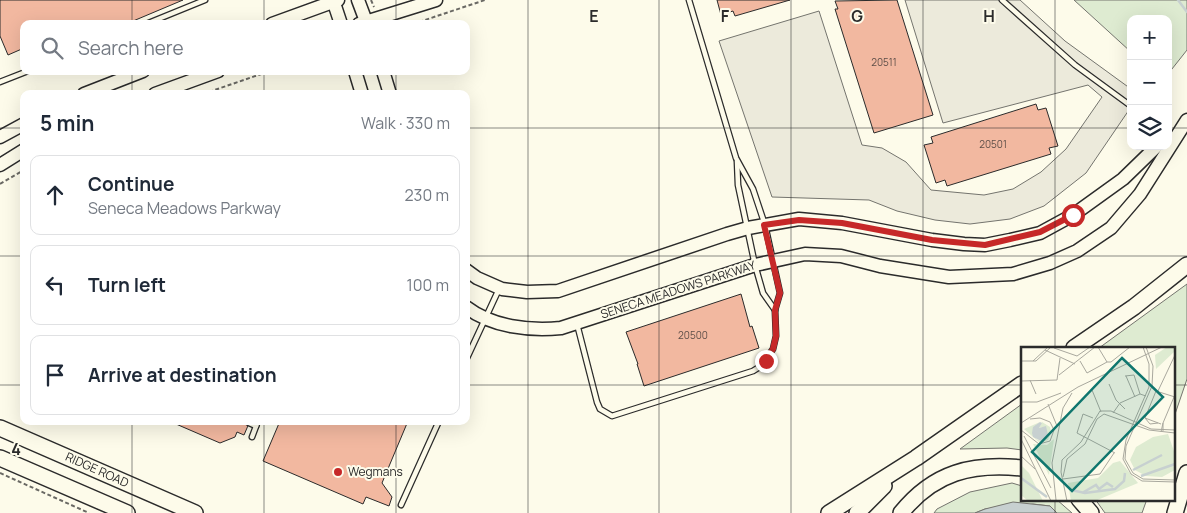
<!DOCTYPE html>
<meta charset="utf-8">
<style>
body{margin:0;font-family:Manrope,sans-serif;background:#f2f2f3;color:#1f2937}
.controls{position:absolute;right:15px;top:15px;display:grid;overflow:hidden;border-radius:10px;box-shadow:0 5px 20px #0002}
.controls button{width:45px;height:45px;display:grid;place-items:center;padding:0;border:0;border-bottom:1px solid #e0e1e3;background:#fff;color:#1f2937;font:25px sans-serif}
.stop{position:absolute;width:15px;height:15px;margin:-11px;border:4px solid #c62828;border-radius:50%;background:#fff}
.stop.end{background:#c62828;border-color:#fff;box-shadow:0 1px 5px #0008}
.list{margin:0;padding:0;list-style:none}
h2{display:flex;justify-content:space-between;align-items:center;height:65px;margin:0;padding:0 20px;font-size:21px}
h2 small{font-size:16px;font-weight:400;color:#747a83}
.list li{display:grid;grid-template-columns:32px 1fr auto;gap:15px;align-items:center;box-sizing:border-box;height:80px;margin:0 10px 10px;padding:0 10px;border:1px solid #e0e1e3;border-radius:10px}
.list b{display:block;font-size:19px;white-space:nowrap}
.list p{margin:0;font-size:16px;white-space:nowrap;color:#747a83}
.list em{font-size:16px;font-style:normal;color:#747a83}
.icon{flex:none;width:28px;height:28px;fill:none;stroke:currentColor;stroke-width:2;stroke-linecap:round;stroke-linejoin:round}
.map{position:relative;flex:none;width:1187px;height:513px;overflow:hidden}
.search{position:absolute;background:#fff;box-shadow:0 5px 20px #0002;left:20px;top:20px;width:450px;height:55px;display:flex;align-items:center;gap:12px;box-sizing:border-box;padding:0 18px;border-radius:10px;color:#747a83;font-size:19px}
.panel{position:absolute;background:#fff;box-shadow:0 5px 20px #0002;left:20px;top:90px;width:450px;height:335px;border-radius:10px}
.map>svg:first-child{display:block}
.green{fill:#deebd1;stroke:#74746e}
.parking{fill:#eceadb;stroke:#74746e}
.water{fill:#c7d0d0;stroke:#74746e}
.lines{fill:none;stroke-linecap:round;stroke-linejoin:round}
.stream{stroke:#c7d0d0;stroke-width:2.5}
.building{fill:#f2b8a0;stroke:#2b2b2b}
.lane-casing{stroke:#2b2b2b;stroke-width:7}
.secondary-casing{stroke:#2b2b2b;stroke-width:15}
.highway-casing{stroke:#2b2b2b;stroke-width:18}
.path{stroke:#6a6964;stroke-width:2;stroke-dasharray:4 2.5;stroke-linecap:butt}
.lane{stroke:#fdfbea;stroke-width:4.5}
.secondary{stroke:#fdfbea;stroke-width:12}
.highway{stroke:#fdfbea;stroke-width:15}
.route{stroke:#c62828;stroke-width:6}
.grid{fill:none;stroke:#2b2b2b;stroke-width:1;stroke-opacity:0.55}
.poi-dot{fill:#c62828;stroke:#fdfbea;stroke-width:2}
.labels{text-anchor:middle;stroke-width:4;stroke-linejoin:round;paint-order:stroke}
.number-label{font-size:10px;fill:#5d4e48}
.street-label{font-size:12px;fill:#2b2b2b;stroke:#fdfbea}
.poi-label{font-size:12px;fill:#2b2b2b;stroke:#fdfbea;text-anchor:start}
.inset-river{fill:none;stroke:#c7d0d0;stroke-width:2.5}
.inset-road{fill:none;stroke:#a9a89e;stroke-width:1}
.view{fill:#0f766e;fill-opacity:0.15;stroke:#0f766e;stroke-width:2.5}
.inset-edge{fill:none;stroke:#2b2b2b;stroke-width:2.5}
.grid-label{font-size:16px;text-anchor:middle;font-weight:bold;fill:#2b2b2b;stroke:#fdfbea;stroke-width:4;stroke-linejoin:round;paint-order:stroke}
</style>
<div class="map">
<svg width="1187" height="513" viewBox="0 0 1187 513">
<rect width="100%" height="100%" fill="#fdfbea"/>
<!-- green -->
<g class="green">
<path d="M1074 0H1187V50L1168 74V19H1131V52Z"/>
<path d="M1187 284V379L1173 420V348H1099Z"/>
<path d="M1022 404V450L1007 448 960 449Z"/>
<path d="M1012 483 1022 486V499H1056L1072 513H1057L1050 506 1033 504 985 509 975 513H934L937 509 970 492Z"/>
<path d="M1095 499H1147L1142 513H1105Z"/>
</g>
<!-- parking -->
<path class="parking" d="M905 0H1020L1065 41 1131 89V107L1086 173 1044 206 1010 219 970 224 935 220 897 211 869 200 772 197 719 41 819 11 862 145 882 148 906 162 931 190 984 195 1013 189 1041 172 1066 149 1102 97 1088 85 943 123Z"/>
<!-- water -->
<path class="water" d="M1013 502 1050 506 1057 513H975L985 509Z"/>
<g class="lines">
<!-- stream -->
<path class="stream" d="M1178 0 1187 12"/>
</g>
<!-- building -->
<g class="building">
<path d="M0 0H183L126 24H24V48L8 55 0 36Z"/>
<path d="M717 0H790L735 16 733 11 721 15Z"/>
<path d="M897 0 933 115 874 133 835 9H838L835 1Z"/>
<path d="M1036 104 1038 110 1046 108 1058 146 1049 148 1051 154 947 186 945 180 936 183 924 145 933 143 931 137Z"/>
<path d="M741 294 750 327 752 326 759 348 644 386 637 364H638L626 332Z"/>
<path d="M169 421H250L244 435 237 432 235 437 220 443Z"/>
<path d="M280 421H408L382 483 392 497 389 506 366 497 363 504 263 461Z"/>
</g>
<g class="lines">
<!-- lane casing -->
<g class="lane-casing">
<g id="lane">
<path d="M1002 0 1075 65 1131 106"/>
<path d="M146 24 205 0"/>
<path d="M0 82 28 71"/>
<path d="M737 161 738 185 755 265 763 293 775 310"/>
<path d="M577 324 597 402 600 409 612 416 753 371 761 366 773 349 776 336 775 310 780 293 765 225 753 189 736 158 689 0"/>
<path d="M466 360 499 289"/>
<path d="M249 423 256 426"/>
<path d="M252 437 258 421"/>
<path d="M401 505 439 421"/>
</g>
</g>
<!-- secondary casing -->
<g class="secondary-casing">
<g id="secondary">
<path d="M333 0 341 24"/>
<path d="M358 0 367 24"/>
<path d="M272 24 338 0"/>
<path d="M359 24 436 0"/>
<path d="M355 71 362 94"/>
<path d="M383 71 390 94"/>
<path d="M84 94 143 71"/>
<path d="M155 94 218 71"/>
<path d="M0 137 24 124"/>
<path d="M0 165 24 150"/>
<path d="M466 270 477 278 502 289 527 292 558 291 727 234 748 228 799 219 842 223 932 240 964 244 985 245 1010 240 1040 233 1073 215 1123 179 1157 146"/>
<path d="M466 307C492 327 529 331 561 328L755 265 805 254 841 256 880 266 949 277 1013 274 1050 263 1077 251 1111 228 1140 194 1187 120"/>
</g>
</g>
<!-- highway casing -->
<g class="highway-casing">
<g id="highway">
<path d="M1074 348 1134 307 1187 265"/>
<path d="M0 428 195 513"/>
<path d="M0 458 127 513"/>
<path d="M1079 499 1091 513"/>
<path d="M829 513 916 458 1022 384"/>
<path d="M857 513 884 486"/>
<path d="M901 513C934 472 972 463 1022 468"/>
<path d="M1175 513 1187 473"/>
</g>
</g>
<!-- path -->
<g class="path">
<path d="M371 0 374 7"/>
<path d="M413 24 485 0"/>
<path d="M203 94 270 71"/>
<path d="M0 184 24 170"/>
<path d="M0 473 89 513"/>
</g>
<!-- lane -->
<use href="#lane" class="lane"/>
<!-- secondary -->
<use href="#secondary" class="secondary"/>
<!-- highway -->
<use href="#highway" class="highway"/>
</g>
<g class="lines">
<!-- route -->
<path class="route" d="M766 361 773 349 776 336 775 310 780 293 764 225 799 220 842 223 932 240 985 245 1040 232 1073 215"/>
</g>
<!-- grid -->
<path class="grid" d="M132 0V24M264 0V24M396 0V24M528 0V513M659 0V513M791 0V513M923 0V513M1055 0V348M132 71V94M264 71V94M396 71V94M0 128H24M466 128H1131M1168 128H1187M0 256H24M466 256H1187M0 385H24M466 385H1022M1173 385H1187M132 421V513M264 421V513M396 421V513M1055 499V513"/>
<!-- markers -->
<circle class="poi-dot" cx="338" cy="472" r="5"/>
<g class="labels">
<!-- number labels -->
<g class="number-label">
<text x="884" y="66">20511</text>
<text x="993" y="148">20501</text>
<text x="693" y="339">20500</text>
</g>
<!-- street labels -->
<g class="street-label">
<text transform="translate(678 290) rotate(-18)" y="4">SENECA MEADOWS PARKWAY</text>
<text transform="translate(97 470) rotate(24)" y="4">RIDGE ROAD</text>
</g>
<!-- poi labels -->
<g class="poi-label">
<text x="348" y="476">Wegmans</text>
</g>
</g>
<!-- overview -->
<g transform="translate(1021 347)">
<rect width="154" height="154" fill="#fdfbea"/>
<path d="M146 0H154V4L135 22 134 8ZM19 75 12 81 15 92 22 95 25 92 23 80 18 81 21 75 29 80 30 85 27 93 19 96 3 82ZM147 87 154 107V123L141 130 125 129 114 123 109 113 115 100 132 90ZM33 92 28 128 12 97 26 98ZM99 114 117 136 74 154H50L47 136 77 131 92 116ZM0 118 8 126 22 154H7L0 148Z" fill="#deebd1"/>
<path d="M19 75 21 76 18 81 25 79 27 88 22 95 12 90 11 86 12 80Z" fill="#c7d0d0"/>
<path class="inset-river" d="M112 123 141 108M120 129 154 117M0 131 26 150M50 143 64 146 94 142 103 134 104 126M61 146 75 138 78 142 86 136 92 140"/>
<path class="inset-road" d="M77 0 86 15H90L109 0M122 0 128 17V40L105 93 102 112 110 127 121 134 154 135M125 0 132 19 131 39 105 99 104 112 112 126 122 132 154 133M33 1 56 9 69 0M24 3 54 17M0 14H15L30 0M12 14 27 0M59 14 66 26 86 15M38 28 74 0M104 29 113 28 119 47M105 29 114 50M9 33 15 47M0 34 36 33 39 11M88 37 95 53 104 62M71 43 80 65M137 44 154 8M0 55H16L40 46M27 57 36 79M92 66 99 56 119 47 125 49M72 71 62 67 56 86 94 106M124 71 129 77 137 76M0 76 57 40 141 0M142 76 153 50M140 77 124 71 135 44 154 50M0 83 18 97 29 94 33 83 29 75 19 71 9 72M140 85 142 76V84M3 89 30 141M0 92 30 154M0 109 14 122M42 130 46 112 64 97 76 72 83 67 128 83 154 86M42 132 79 127 93 106M35 153 31 116 42 61 51 46M46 154 40 125 41 113 60 95 79 64H90L130 82 154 83"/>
<path class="view" d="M101 11 142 50 51 144 11 105Z"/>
<rect width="154" height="154" class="inset-edge"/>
</g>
<g class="grid-label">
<text x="594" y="22">E</text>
<text x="725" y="22">F</text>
<text x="857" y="22">G</text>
<text x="989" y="22">H</text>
<text x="16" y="455">4</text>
</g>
</svg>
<div class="controls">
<button>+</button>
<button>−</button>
<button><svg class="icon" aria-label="layers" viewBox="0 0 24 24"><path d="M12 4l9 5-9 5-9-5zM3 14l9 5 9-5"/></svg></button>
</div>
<div class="stop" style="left:1073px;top:215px"></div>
<div class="stop end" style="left:766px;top:361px"></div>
<div class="search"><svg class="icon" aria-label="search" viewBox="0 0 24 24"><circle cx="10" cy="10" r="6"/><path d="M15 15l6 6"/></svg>Search here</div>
<section class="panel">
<h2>5 min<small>Walk · 330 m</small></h2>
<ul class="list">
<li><svg class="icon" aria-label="ahead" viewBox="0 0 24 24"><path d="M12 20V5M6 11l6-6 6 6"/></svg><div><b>Continue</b><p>Seneca Meadows Parkway</p></div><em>230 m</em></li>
<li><svg class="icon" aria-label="left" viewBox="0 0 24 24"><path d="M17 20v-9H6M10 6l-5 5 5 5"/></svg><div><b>Turn left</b></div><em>100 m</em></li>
<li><svg class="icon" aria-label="arrive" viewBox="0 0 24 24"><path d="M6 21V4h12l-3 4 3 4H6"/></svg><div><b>Arrive at destination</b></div></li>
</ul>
</section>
</div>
